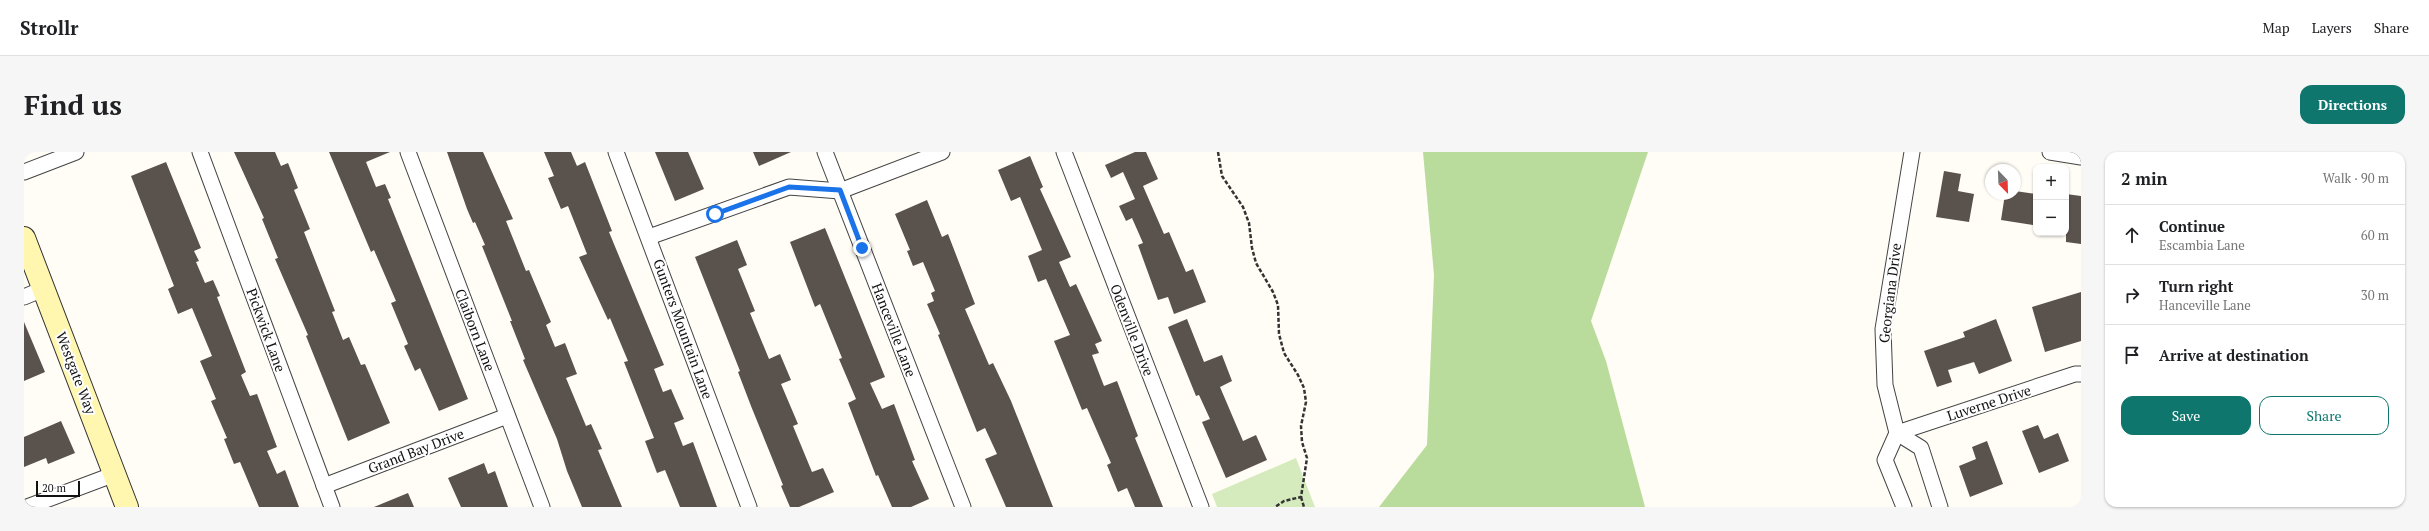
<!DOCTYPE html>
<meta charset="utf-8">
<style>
body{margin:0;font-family:"PT Serif",serif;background:#f6f6f6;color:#202124}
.controls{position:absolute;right:12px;top:12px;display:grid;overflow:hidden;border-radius:8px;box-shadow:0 1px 3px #0004}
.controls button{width:36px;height:36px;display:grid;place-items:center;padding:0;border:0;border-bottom:1px solid #e0e0e0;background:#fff;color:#202124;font:20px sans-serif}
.compass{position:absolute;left:1961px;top:12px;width:36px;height:36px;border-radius:50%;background:#fff;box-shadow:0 1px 3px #0004;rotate:157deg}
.scale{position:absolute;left:12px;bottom:10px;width:44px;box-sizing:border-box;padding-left:4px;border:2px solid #111;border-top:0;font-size:11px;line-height:14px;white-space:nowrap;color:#111;-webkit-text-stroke:3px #fff;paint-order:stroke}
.stop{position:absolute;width:12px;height:12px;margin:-9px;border:3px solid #1a73e8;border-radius:50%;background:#fff}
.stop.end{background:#1a73e8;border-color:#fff;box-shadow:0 1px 4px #0008}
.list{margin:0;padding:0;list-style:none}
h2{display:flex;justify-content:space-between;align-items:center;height:52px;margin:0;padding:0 16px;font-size:17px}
h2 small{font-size:13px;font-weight:400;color:#757577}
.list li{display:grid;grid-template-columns:26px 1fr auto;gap:12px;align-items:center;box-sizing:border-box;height:60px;padding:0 16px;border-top:1px solid #e0e0e0}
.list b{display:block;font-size:15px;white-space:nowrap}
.list p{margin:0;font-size:13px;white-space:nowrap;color:#757577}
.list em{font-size:13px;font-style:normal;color:#757577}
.actions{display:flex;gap:8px;padding:12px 16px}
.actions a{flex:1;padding:9px 0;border:1px solid #0f766e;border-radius:12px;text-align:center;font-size:14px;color:#0f766e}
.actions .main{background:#0f766e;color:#fff}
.icon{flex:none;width:22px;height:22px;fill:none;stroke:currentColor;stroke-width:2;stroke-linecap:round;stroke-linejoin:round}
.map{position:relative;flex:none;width:2057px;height:355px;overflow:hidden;border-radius:12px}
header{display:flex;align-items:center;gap:24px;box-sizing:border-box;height:56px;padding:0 20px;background:#fff;border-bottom:1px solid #e0e0e0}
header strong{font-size:19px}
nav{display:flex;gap:22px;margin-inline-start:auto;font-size:14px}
.intro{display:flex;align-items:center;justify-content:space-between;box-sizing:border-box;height:96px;padding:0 24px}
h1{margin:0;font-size:28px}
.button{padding:10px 18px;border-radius:12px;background:#0f766e;color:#fff;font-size:14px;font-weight:700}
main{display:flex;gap:24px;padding:0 24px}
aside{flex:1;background:#fff;border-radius:12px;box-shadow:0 1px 3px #0004}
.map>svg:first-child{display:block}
.green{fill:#d5ebbd}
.forest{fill:#b9dc9c}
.building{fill:#5a524d}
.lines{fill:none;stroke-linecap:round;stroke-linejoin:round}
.street-casing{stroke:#444;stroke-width:17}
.secondary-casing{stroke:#333;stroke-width:24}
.path{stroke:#333;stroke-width:2.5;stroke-dasharray:4 2;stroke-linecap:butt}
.street{stroke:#fff;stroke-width:15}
.secondary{stroke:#fff6b0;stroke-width:22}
.route{stroke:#1a73e8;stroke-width:5}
.labels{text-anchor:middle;stroke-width:4;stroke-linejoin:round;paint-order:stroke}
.street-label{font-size:14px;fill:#111;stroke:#fff}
</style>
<header>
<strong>Strollr</strong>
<nav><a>Map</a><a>Layers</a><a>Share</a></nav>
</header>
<div class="intro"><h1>Find us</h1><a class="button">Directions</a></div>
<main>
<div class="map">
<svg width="2057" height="355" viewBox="0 0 2057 355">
<rect width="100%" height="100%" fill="#fffdf5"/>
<!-- green -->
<path class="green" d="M1272 306 1291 355H1193L1188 342Z"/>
<!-- forest -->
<path class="forest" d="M1399 0H1624L1567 169 1582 209 1621 355H1355L1403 293 1410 123Z"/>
<!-- building -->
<g class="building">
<path d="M210 0H251L257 14 264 11 274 36 270 38 286 77 280 80 311 159 308 160 319 188 325 185 337 213 341 212 366 271 324 289 282 184 284 183 251 107 254 106 238 67 240 66Z"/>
<path d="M305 0H366L342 10 352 35 361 32 367 46 364 47 444 247 415 259 396 216 391 219 380 194 384 192 367 151 372 149 350 98 347 100Z"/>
<path d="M423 0H459L489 67 482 69 502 119 505 118 527 170 522 173 531 195 541 191 553 222 542 226 562 274 567 272 578 297 574 298 598 355H558L543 319 533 287 499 208 501 207 486 169H488L458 94 461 93 451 70 449 71 443 57Z"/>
<path d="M520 0H547L553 14 561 10 588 79 585 80 640 213 630 217 639 240 647 237 660 267 650 271 659 294 669 290 693 355H656L641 318 633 321 621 289 630 286 600 210 604 209 586 166 584 168 555 105 563 102 544 54 537 57 524 26 530 24Z"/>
<path d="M631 0H664L680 37 651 49Z"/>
<path d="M729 0H767L735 14Z"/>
<path d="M1111 0H1122L1134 27 1119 34 1140 82 1145 80 1162 120 1169 117 1182 150 1150 162 1144 145 1134 148 1114 93 1119 91 1108 66 1102 69 1095 54 1111 47 1099 20 1087 26 1081 13Z"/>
<path d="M1006 4 1019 35 1016 37 1047 105 1035 110 1046 135 1052 132 1078 189 1071 192 1075 201 1068 203 1080 234 1093 229 1114 284 1111 286 1139 355H1111L1103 336 1094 340 1083 313 1087 311 1063 256 1058 258 1030 189 1046 183 1022 127 1014 130 1004 104 1018 98 996 45 987 49 974 18Z"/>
<path d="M142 10 177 96 170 99 175 109 172 110 181 131 189 128 196 144 193 145 222 220 217 223 226 244 233 242 253 295 243 299 253 322 261 318 275 355H235L216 310 210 312 200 287 203 286 187 249 192 247 176 209 188 204 168 156 154 162 144 137 150 134 107 24Z"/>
<path d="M1920 19 1937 22 1934 39 1950 42 1945 70 1912 65Z"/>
<path d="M1991 39 2012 42 2009 73 1977 68 1981 42H1991Z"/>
<path d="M2042 42 2057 44V92L2042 90Z"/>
<path d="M903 48 918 85 924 82 951 152 941 157 965 213 969 211 987 249 1029 355H982L961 307 973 302 961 276 953 280 914 183 916 182 903 152 910 149 907 141 911 139 899 110 889 114 883 99 886 98 871 62Z"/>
<path d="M801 76 861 225 846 231 858 257 870 252 891 308 888 309 905 347 887 355H868L854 323 852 324 824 251 832 247 815 207 818 206 796 152 791 155 766 90Z"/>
<path d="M713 88 723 113 714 117 731 159 726 161 745 207 756 202 767 228 757 232 774 272 769 274 788 320 799 316 810 340 775 355H766L757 334 759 333 727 254 714 220 716 219 671 105Z"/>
<path d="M2057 140V189L2021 200 2008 155Z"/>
<path d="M1163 167 1180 210 1198 203 1208 229 1196 235 1219 289 1232 283 1243 308 1202 326 1178 270 1186 267 1175 243 1172 244 1144 175Z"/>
<path d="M1972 167 1988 209 1955 222 1950 210 1924 218 1928 230 1913 235 1900 199 1941 185 1939 180Z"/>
<path d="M0 170 21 220 0 229Z"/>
<path d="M37 269 51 301 24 312 22 306 0 315V285Z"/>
<path d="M2014 273 2020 287 2034 281 2045 309 2015 321 1998 279Z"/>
<path d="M1963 289 1979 332 1946 345 1935 314 1952 307 1948 295Z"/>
<path d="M460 311 464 322 471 319 484 355H437L424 326Z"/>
<path d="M384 341 390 355H350Z"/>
</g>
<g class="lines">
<!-- street casing -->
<g class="street-casing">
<g id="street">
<path d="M176 0 308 355"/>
<path d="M384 0 518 355"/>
<path d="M592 0 725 355"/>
<path d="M801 0 939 355"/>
<path d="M1040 0 1177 355"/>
<path d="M2026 0 2057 5"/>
<path d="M0 20 52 0"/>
<path d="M625 85 765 35 816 39 918 0"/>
<path d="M0 145 19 137"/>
<path d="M1873 281 2051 222H2057"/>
<path d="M1873 281 1897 296 1916 355"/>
<path d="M300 334 483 264"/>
<path d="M3 355 91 322"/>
<path d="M1880 355 1861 308 1873 281 1861 233 1859 177 1888 0"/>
</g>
</g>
<!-- secondary casing -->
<g class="secondary-casing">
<path id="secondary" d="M0 86 103 355"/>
</g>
<!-- path -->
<g class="path">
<path d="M1194 0 1198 24 1219 55 1225 71 1228 96 1232 111 1249 140 1254 153 1255 182 1260 201 1274 223 1280 236 1282 250 1277 274 1278 290 1283 306 1277 345 1260 349 1251 355"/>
<path d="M1277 345 1280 355"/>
</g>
<!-- street -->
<use href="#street" class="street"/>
<!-- secondary -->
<use href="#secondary" class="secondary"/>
</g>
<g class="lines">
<!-- route -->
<path class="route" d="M691 62 765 35 816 38 838 96"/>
</g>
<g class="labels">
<!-- street labels -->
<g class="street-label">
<text transform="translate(1866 141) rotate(-83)" y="5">Georgiana Drive</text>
<text transform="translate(659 177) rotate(70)" y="5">Gunters Mountain Lane</text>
<text transform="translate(242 178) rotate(70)" y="5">Pickwick Lane</text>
<text transform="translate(451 178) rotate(69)" y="5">Claiborn Lane</text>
<text transform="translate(870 178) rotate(69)" y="5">Hanceville Lane</text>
<text transform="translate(1108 178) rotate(69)" y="5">Odenville Drive</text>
<text transform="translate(52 221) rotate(69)" y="5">Westgate Way</text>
<text transform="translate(1965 251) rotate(-18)" y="5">Luverne Drive</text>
<text transform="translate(392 299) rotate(-21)" y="5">Grand Bay Drive</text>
</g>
</g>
</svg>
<div class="controls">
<button>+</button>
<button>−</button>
</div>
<svg class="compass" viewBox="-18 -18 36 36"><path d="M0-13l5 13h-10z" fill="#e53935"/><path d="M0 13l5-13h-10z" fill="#757577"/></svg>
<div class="scale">20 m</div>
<div class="stop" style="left:691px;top:62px"></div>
<div class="stop end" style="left:838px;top:96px"></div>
</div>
<aside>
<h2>2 min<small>Walk · 90 m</small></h2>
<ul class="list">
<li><svg class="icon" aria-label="ahead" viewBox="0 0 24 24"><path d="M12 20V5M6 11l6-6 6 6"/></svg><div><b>Continue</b><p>Escambia Lane</p></div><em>60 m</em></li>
<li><svg class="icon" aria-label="right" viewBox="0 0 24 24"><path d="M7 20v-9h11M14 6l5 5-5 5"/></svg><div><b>Turn right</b><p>Hanceville Lane</p></div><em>30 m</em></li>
<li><svg class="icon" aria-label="arrive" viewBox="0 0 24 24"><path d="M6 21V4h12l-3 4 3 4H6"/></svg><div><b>Arrive at destination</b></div></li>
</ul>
<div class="actions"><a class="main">Save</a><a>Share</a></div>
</aside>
</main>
